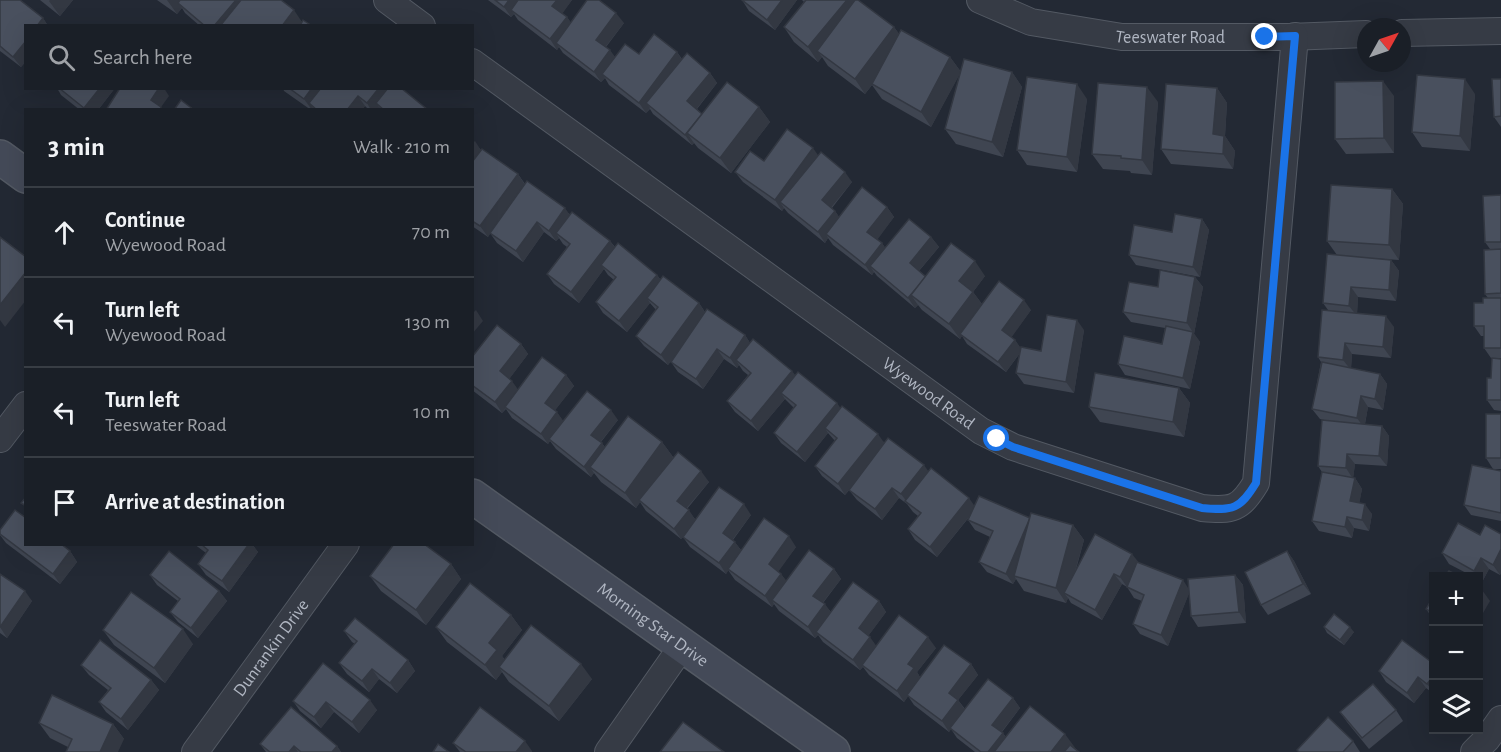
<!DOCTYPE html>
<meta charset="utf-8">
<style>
body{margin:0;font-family:"Alegreya Sans",sans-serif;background:#272c33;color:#f1f3f6}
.controls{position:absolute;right:18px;bottom:18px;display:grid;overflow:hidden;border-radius:0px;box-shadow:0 6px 24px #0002}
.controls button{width:54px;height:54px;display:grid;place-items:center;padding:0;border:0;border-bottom:2px solid #383d44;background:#1a1f27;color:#f1f3f6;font:30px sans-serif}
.compass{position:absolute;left:1357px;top:18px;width:54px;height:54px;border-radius:50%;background:#1a1f27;box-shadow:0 6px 24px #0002;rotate:50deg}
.stop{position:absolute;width:18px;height:18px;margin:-14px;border:4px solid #1a73e8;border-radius:50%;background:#fff}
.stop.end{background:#1a73e8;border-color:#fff;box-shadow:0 2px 6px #0008}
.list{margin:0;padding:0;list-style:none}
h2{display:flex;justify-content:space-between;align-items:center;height:78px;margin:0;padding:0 24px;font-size:26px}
h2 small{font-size:20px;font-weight:400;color:#9fa2a7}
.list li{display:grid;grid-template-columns:39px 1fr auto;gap:18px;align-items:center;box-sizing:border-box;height:90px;padding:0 24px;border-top:2px solid #383d44}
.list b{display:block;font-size:22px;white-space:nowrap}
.list p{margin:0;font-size:20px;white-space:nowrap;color:#9fa2a7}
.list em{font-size:20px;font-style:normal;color:#9fa2a7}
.icon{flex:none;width:33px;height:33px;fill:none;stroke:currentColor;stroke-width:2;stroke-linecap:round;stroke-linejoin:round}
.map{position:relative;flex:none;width:1501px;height:752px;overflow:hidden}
.search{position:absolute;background:#1a1f27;box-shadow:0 6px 24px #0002;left:24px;top:24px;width:450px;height:66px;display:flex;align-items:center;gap:15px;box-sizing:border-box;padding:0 21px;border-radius:0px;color:#9fa2a7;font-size:22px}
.panel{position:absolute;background:#1a1f27;box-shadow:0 6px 24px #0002;left:24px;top:108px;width:450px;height:438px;border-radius:0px}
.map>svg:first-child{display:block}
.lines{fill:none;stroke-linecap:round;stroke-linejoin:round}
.street-casing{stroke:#535963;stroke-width:28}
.secondary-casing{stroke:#535963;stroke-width:36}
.street{stroke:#363b45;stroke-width:26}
.secondary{stroke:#444a58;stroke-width:33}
.wall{fill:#3f4551}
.shaded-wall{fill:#333842}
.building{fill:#49505e;stroke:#333842;stroke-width:1.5}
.route{stroke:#1a73e8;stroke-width:8}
.labels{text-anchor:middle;stroke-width:4.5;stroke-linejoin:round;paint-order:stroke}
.street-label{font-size:18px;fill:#b0b6c2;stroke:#1b202a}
</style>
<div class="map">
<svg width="1501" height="752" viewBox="0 0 1501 752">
<rect width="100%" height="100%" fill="#232934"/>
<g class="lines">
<!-- street casing -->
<g class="street-casing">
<g id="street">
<path d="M387 0 422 26"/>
<path id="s1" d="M980 0 1031 22 1122 37H1289L1366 34"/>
<path d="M1402 33 1501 31"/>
<path id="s2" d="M472 62 981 431 1013 447 1202 508C1233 511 1240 509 1256 483L1295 36"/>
<path d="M0 439 26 405"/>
<path id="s3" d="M195 752 346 544"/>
<path d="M608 752 683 645"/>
<path d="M1474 752 1487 739 1501 719"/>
</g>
</g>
<!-- secondary casing -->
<g class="secondary-casing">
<g id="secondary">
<path d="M0 157 26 176"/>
<path id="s4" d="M472 496 833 752"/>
</g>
</g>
<!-- street -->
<use href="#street" class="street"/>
<!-- secondary -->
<use href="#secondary" class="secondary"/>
</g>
<!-- wall -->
<g class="wall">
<path d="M0 0 43 18 48 26H26V61L21 67 0 51Z"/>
<path d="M40 0H73L60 16Z"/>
<path d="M157 0H281L302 22 312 26H200L185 13 182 8 177 14Z"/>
<path d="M488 0H572L562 13 567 17 571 23H624L606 47 615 57 639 54 677 52 682 59 710 73 717 83 697 109 702 114 759 107 770 122 731 173 698 148 694 143 692 145 653 114 650 109 646 113 609 85 605 78 601 82 563 53 559 47 557 50 518 20 514 14 511 17Z"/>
<path d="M742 0H797L775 30 749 11Z"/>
<path d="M802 0H853L894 27 899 34 950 57 961 72H1012L1022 87 1003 157 956 144 945 129 960 73 931 127 882 99 872 85 865 94 828 66 822 57 818 62 794 42 784 27 804 2Z"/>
<path d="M1501 79V127L1494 117Z"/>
<path d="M57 88H115L98 110H80L61 95Z"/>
<path d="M283 88H401L428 110H381L379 107 378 110H369L365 106 362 110H314L313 108 311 110 284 91Z"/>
<path d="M1217 88 1227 103 1225 136 1235 151 1233 169 1171 164 1161 149Z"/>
<path d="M1475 94 1470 151 1422 147 1412 132Z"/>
<path d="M1394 96V153L1346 154 1335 139Z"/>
<path d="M1087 99 1077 172 1027 165 1017 150Z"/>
<path d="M1158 102 1152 175 1131 173 1130 171 1103 169 1092 154Z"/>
<path d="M472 140 481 150 518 174 525 184 610 241 615 247 657 275 660 279 699 303 705 312 745 335 750 343 840 408 885 443 928 472 974 506 1030 518 1073 525 1084 540 1075 573 1139 563 1189 589 1235 575 1243 585 1246 623 1198 627 1191 616 1189 593 1168 646 1140 634 1133 624 1142 601 1134 598 1127 587 1122 584 1102 620 1071 603 1068 598 1066 603 1024 591 1016 579 1013 584 987 572 979 562 990 537 975 530 968 520 970 516 937 557 915 540 908 529 918 516 913 512 907 504 899 498 882 520 857 500 849 490 851 488 845 495 822 476 815 466 835 441 828 433 805 462 781 443 774 433 794 408 785 399 758 431 735 412 727 401 748 375 743 371 739 365 737 368 724 359 703 389 678 372 671 362 680 349 668 365 644 346 636 336 656 310 650 303 627 332 603 313 596 302 614 280 608 275 604 269 579 303 554 284 547 274 567 247 563 244 559 238 556 241 544 232 523 262 497 243 490 233 488 237 472 226Z"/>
<path d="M818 155 852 182 832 208 835 211 839 217 887 207 894 217 877 239 882 243 885 248 931 237 939 247 919 271 926 276H985L973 292 982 304 1031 310 1011 337 1015 340 1021 349 1041 351 1084 330 1074 393 1024 384 1016 373 1020 353 1006 372 967 344 962 336 960 339 922 310 918 305 915 308 877 276 874 272 872 275 833 245 828 238 825 243 788 213 784 208 782 211 743 182 735 172 764 161Z"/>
<path d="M1392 189 1403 204 1399 260 1371 258 1391 260 1399 271 1396 301 1358 297 1357 313 1394 327 1391 358 1352 354 1351 368 1380 374 1387 384 1383 410 1368 407 1365 424 1382 426 1389 436 1387 466 1355 464 1353 478H1355L1362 489 1359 503 1372 514 1369 531 1354 528 1352 538 1319 531 1312 521 1322 472 1318 466 1329 421 1320 419 1312 409 1321 362 1318 357 1328 310 1323 303 1337 255 1327 241Z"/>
<path d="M1501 195V358H1491L1484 348V336H1481L1474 326 1488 298 1485 294 1490 249 1485 242Z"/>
<path d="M1202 219 1209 230 1200 277 1136 265 1129 255 1172 232Z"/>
<path d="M1195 277 1203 287 1194 334 1200 342 1190 389 1125 375 1118 364 1162 344 1165 328 1131 322 1123 312 1158 287Z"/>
<path d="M521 344 528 354 509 379 518 390 566 375 574 386 555 410 563 421 618 420 601 442 605 447 662 442 673 457 709 482 687 509 695 519 751 515 733 540 741 550 796 547 778 571 781 574 786 581 834 569 841 579 823 603 831 612 879 601 886 612 868 636 876 646 936 648 917 672 920 677 971 664 978 675 958 700 965 709 1013 698 1020 708 1002 732 1006 737 1076 749 1079 752H975L957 738 951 729 949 732 914 705 908 696 904 702 869 675 863 667 860 670 823 642 818 635 815 638 779 611 774 604 772 607 735 580 728 570 726 574 690 547 683 537 681 539 646 511 640 502 636 508 601 482 594 473 591 477 556 449 550 441 548 444 512 418 506 409 502 413 472 390V356Z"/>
<path d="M1501 359V411L1494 410 1487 400 1491 378Z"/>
<path d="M1179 388 1190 403 1184 437 1100 422 1089 407Z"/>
<path d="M1501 414V469H1493L1486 458Z"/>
<path d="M1501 471V521L1471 515 1464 505Z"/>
<path d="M0 530 70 551 77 562 60 584 6 543 0 535Z"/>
<path d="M1501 534V573L1500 575 1489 569 1482 582 1479 580V576H1472L1449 564 1442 553 1480 535Z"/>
<path d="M194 544H252L258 552 229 592 206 575 198 564 206 553Z"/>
<path d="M1287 551 1294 561 1311 594 1268 615 1261 605Z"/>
<path d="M451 564 461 579 426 625 381 591 370 576Z"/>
<path d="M0 574 32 601 7 638 0 633Z"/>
<path d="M150 575 219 591 227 601 198 638 178 622 170 612 178 601 157 585Z"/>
<path d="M1434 596V620L1426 609Z"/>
<path d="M511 615 522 630 502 656 505 660 592 679 559 721 509 682 502 672 496 680 447 642 436 627Z"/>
<path d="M1324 627 1354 632 1344 645 1327 633Z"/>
<path d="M103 630 193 644 165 683 114 645Z"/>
<path d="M344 631 408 660 415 671 397 693 379 679 369 692 347 674 339 663 355 644 352 642Z"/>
<path d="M323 663 377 710 359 733 334 712 321 728 300 711 293 701Z"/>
<path d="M1434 664V694L1426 688 1414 703 1386 682 1379 671Z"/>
<path d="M81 665 151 680 159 690 128 730 106 712 99 702 108 690 89 675Z"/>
<path d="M1396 710 1403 721 1369 749 1347 722 1340 712Z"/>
<path d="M39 723 113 724 124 739 68 747 50 738Z"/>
<path d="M1353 741 1360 752H1299L1297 750Z"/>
<path d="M453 743 532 751V752H460Z"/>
<path d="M260 744 337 746 341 752H266Z"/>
</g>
<!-- shaded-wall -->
<g class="shaded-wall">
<path d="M50 0H73L60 16 49 1Z"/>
<path d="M167 0H187L178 3 182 8 177 14Z"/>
<path d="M236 0H252L230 26H214Z"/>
<path d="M509 0H524L511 10 514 14 511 17 504 7Z"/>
<path d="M557 0H572L560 17 552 6Z"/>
<path d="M782 0H797L775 30 767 20Z"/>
<path d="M847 0H853L861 11 817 51 822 57 818 62 808 47Z"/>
<path d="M294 10 304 25 282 26Z"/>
<path d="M616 13 624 23 603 50 596 40Z"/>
<path d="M567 17 574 27 556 43 559 47 557 50 550 39Z"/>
<path d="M43 18 48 26H37Z"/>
<path d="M894 27 905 42 865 94 855 79Z"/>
<path d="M26 41V61L21 67 13 57Z"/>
<path d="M610 50 618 61 602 74 605 78 601 82 594 72Z"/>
<path d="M677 52 684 63 646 103 650 108 646 113 639 103Z"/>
<path d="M950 57 961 72 931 127 921 112Z"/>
<path d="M1012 72 1022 87 1003 157 992 142Z"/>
<path d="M710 73 717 83 694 112 687 101Z"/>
<path d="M1465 79 1475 94 1470 151 1460 136Z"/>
<path d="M1383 81 1394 96V153L1384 138Z"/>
<path d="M1077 84 1087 99 1077 172 1067 157Z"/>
<path d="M1147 87 1158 102 1152 175 1142 160Z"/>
<path d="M100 88H115L98 110H85L84 108Z"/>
<path d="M159 88H164L169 96 159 110 151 100Z"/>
<path d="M312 88H326L309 103 313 108 312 110 304 99Z"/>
<path d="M379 88H393L376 103 379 107 378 110H371L367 103Z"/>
<path d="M1217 88 1227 103 1225 136 1235 151 1233 169 1223 154 1213 134Z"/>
<path d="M358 96 365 106 362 110H347Z"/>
<path d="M759 107 770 122 731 173 720 158Z"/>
<path d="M702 114 687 133 694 143 692 145 685 135Z"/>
<path d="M475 141 482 152 472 166V144Z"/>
<path d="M813 148 820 158 780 202 784 208 782 211 775 200Z"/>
<path d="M845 172 852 182 829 210 822 200Z"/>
<path d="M518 174 525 185 488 237 480 226Z"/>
<path d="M1392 189 1403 204 1399 260 1389 245Z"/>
<path d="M887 207 894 217 875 243 867 232Z"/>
<path d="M565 208 572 218 556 233 559 238 556 241 549 231Z"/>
<path d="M835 211 842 221 826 234 828 238 825 243 818 232Z"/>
<path d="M1202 219 1209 230 1200 277 1193 267Z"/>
<path d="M537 222 544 232 523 262 516 251Z"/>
<path d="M931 237 939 247 917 273 910 263Z"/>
<path d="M610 241 618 252 601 265 604 269 579 303 571 292Z"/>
<path d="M882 243 889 253 870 266 874 272 872 275 865 265Z"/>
<path d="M1391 260 1399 271 1396 301 1389 290Z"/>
<path d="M975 261 985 276 970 296 959 281Z"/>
<path d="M26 272V300L5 327 0 320V305Z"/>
<path d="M657 275 664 285 647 298 650 303 627 332 619 321Z"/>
<path d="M926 277 911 295 918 305 915 308 908 298Z"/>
<path d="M1195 277 1203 287 1194 334 1187 323Z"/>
<path d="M1351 287 1358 297 1357 316 1349 306Z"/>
<path d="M973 292 984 307 960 334 962 336 960 339 949 324Z"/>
<path d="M1024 300 1031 310 1009 341 1002 330Z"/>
<path d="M699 303 706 314 668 365 661 355Z"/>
<path d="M476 310 483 321 472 334V314Z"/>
<path d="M1386 316 1394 327 1391 358 1383 347Z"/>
<path d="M1077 320 1084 330 1074 393 1066 382Z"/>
<path d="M1193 332 1200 342 1190 389 1183 378Z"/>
<path d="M745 335 752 346 736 360 739 365 737 368 730 358Z"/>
<path d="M1015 340 1022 350 1006 372 998 362Z"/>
<path d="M1345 343 1352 354 1351 370 1343 360Z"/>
<path d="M521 344 528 354 507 382 500 371Z"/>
<path d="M717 349 724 359 703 389 696 379Z"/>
<path d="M792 371 800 381 781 393 785 399 758 431 751 421Z"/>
<path d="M1380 374 1387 384 1383 410 1375 399Z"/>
<path d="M566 375 574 386 553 413 545 403Z"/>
<path d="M512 381 519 391 502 413 495 402Z"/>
<path d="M1179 388 1190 403 1184 437 1173 422Z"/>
<path d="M1361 396 1368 407 1364 428 1357 418Z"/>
<path d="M837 403 844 413 825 428 828 433 805 462 797 452Z"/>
<path d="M611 410 618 420 598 445 591 435Z"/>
<path d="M557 412 564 422 549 439 550 441 548 444 541 434Z"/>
<path d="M1382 426 1389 436 1387 466 1379 456Z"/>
<path d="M878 434 885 444 845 495 838 484Z"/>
<path d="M662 442 673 457 636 508 625 493Z"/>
<path d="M602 443 609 454 590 467 594 473 591 477 584 467Z"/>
<path d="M1347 454 1355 464 1353 479 1346 468Z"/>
<path d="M924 465 931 475 907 502 901 494Z"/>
<path d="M701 471 709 482 684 511 677 501Z"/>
<path d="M1355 478 1362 489 1358 511 1350 501Z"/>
<path d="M892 488 899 498 882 520 875 509Z"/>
<path d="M969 498 976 508 937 557 930 547Z"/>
<path d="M744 504 751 515 730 543 723 533Z"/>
<path d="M1365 504 1372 514 1369 531 1362 520Z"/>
<path d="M689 510 696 521 681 539 674 529Z"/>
<path d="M1347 517 1354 528 1352 538 1345 527Z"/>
<path d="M1030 518 1014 576 1016 579 1013 584 1006 574Z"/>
<path d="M1073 525 1084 540 1068 595 1064 593 1068 598 1066 603 1056 588Z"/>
<path d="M789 536 796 547 776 575 769 564Z"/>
<path d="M735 542 742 552 726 574 719 563Z"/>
<path d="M249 544H252L258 552 229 592 222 581Z"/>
<path d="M1501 549V573L1500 575 1493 565Z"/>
<path d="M70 551 77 562 60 584 53 574Z"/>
<path d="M1287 551 1294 561 1311 594 1303 584Z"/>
<path d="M1132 554 1140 564 1127 587 1120 577Z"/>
<path d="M1481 558 1489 569 1482 582 1474 571Z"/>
<path d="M451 564 461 579 426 625 416 610Z"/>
<path d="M834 569 841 579 820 606 813 596Z"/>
<path d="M781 574 789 584 772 600 774 604 772 607 765 596Z"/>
<path d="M1114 574 1122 584 1102 620 1095 610Z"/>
<path d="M1235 575 1243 585 1246 623 1239 612Z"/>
<path d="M1183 580 1190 591 1168 646 1161 635Z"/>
<path d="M1482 590 1490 601 1479 620V597Z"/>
<path d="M25 591 32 601 7 638 0 627Z"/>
<path d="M219 591 227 601 198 638 191 628Z"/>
<path d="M879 601 886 612 866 639 859 628Z"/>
<path d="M825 604 833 615 816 632 818 635 815 638 808 627Z"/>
<path d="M511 615 522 630 502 656 508 665 499 667 502 672 496 680 485 665 489 643Z"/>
<path d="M1350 627 1354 632 1344 645 1340 640Z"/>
<path d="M183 629 193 644 165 683 154 668Z"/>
<path d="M870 637 877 647 860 670 853 660Z"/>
<path d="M928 637 936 648 917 672 921 679 904 702 897 691 908 664Z"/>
<path d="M408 660 415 671 397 693 390 683Z"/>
<path d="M581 664 592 679 559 721 549 706Z"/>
<path d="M971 664 978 675 958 700 965 710 949 732 942 721 949 693Z"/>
<path d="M372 669 379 679 369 692 362 681Z"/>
<path d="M1434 675V693L1427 684Z"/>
<path d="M1418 677 1426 688 1414 703 1407 693Z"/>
<path d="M151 680 159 690 128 730 121 719Z"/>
<path d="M1013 698 1020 708 999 735 992 725Z"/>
<path d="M370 700 377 710 359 733 352 722Z"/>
<path d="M326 702 334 712 321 728 314 717Z"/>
<path d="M113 724 124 739 118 752H100Z"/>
<path d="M1003 733 1010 744 1004 752H988Z"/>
<path d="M1065 734 1076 749 1073 752H1051Z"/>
<path d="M525 741 532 751V752H516Z"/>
<path d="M294 746 298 752H289Z"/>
<path d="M337 746 341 752H332Z"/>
</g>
<!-- building -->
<g class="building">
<path d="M0 0H20L43 18 37 26H26V41L13 57 0 46Z"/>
<path d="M180 0H236L214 26H205L178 3Z"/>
<path d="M241 0H281L294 10 282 26H220Z"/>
<path d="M495 0H509L504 7Z"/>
<path d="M518 0H557L552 6 567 17 550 39 511 10Z"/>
<path d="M587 0H599L616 13 596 40 610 50 594 72 556 43Z"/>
<path d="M742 0H782L767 20Z"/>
<path d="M806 0H847L808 47 784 27Z"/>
<path d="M855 0H858L894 27 855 79 817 51Z"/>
<path d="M303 20 312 26H300Z"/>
<path d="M901 30 950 57 921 112 872 84Z"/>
<path d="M654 34 677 52 639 103 602 74 625 44 639 54Z"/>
<path d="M687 53 710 73 687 101 702 114 685 135 646 103Z"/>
<path d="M964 59 1012 72 992 142 945 129Z"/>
<path d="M1417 75 1465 79 1460 136 1412 132Z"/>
<path d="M1027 77 1077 84 1067 157 1017 150Z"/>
<path d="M1492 79H1501V116L1494 117Z"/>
<path d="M1383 81 1384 138 1335 139V82Z"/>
<path d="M727 82 759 107 720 158 687 133Z"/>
<path d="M1098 83 1147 87 1142 160 1121 158V156L1092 154Z"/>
<path d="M1166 84 1217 88 1213 134 1224 136 1223 154 1161 149Z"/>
<path d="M59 88H100L84 108Z"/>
<path d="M120 88H159L151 100 161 107 160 110H106Z"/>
<path d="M289 88H312L304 99Z"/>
<path d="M321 88H379L367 103 358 96 347 110H317L309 103Z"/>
<path d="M388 88H401L428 110H384L376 103Z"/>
<path d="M181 100 194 110H174Z"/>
<path d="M787 129 813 148 775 200 735 172 750 151 764 161Z"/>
<path d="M482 149 518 174 480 226 472 221V162Z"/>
<path d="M821 152 845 172 822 200 835 211 818 232 780 202Z"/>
<path d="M527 181 565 208 549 231 537 222 516 251 490 233Z"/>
<path d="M1331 185 1392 189 1389 245 1327 241Z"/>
<path d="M862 187 887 207 867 232 882 243 865 265 826 234Z"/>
<path d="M1501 195V242H1485L1483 196Z"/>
<path d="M572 212 610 241 571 292 547 274 570 244 556 233Z"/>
<path d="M1175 214 1202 219 1193 267 1129 255 1134 225 1172 232Z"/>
<path d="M909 219 931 237 910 263 926 277 908 298 870 266Z"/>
<path d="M0 237 26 257V272L0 305Z"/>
<path d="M618 243 657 275 619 321 596 302 616 277 601 265Z"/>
<path d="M951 243 975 261 959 281 973 292 949 324 911 295Z"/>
<path d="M1501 249V293L1485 294 1484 250Z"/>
<path d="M1327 254 1391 260 1389 290 1351 287 1349 306 1323 303Z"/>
<path d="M1160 270 1195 277 1187 323 1123 312 1129 282 1158 287Z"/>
<path d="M663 276 699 303 661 355 636 336 658 307 647 298Z"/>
<path d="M999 281 1024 300 1002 330 1015 340 998 362 960 334Z"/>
<path d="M1483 298H1501V348H1484V326H1474V303H1483Z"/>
<path d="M707 309 745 335 730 358 717 349 696 379 671 362Z"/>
<path d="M1322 310 1386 316 1383 347 1345 343 1343 360 1318 357Z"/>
<path d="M1047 315 1077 320 1066 382 1016 373 1021 347 1041 351Z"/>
<path d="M497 325 521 344 500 371 512 381 495 402 472 385V357Z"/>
<path d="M1166 326 1193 332 1183 378 1118 364 1124 336 1162 344Z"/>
<path d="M753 339 792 371 751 421 727 401 751 373 736 360Z"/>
<path d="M542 357 566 375 545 403 557 412 541 434 505 407Z"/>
<path d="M1492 358 1501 359V400H1487V378H1491Z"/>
<path d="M1322 362 1380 374 1375 399 1361 396 1357 418 1312 409Z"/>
<path d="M798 372 837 403 797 452 774 433 796 405 781 393Z"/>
<path d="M1095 373 1179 388 1173 422 1089 407Z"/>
<path d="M587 391 611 410 591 435 602 443 584 467 549 439Z"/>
<path d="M842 406 878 434 838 484 815 466 837 438 825 428Z"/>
<rect x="1486" y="414" width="15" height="44"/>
<path d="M628 416 662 442 625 493 590 467Z"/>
<path d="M1322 420 1382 426 1379 456 1347 454 1346 468 1318 466Z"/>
<path d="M888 438 924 465 901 494 892 488 875 509 849 490Z"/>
<path d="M678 452 701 471 677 501 689 510 674 529 639 500Z"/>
<path d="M1472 465 1501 471V513L1464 505Z"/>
<path d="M931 468 969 498 930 547 908 529 921 513 905 501Z"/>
<path d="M1322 472 1355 478 1350 501 1365 504 1362 520 1347 517 1345 527 1312 521Z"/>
<path d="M719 487 744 504 723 533 735 542 719 563 683 537Z"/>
<path d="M979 496 1030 518 1006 574 979 562 993 531 968 520Z"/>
<path d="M26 497V506L21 503Z"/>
<path d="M15 510 26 518V544H61L70 551 53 574 0 534V530Z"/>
<path d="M1031 513 1073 525 1056 588 1014 576Z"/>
<path d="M764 518 789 536 769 564 781 574 765 596 728 569Z"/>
<path d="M1458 523 1480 535 1485 525 1501 534V549L1493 565 1481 558 1474 571 1442 553Z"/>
<path d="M1095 534 1132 554 1120 577 1114 574 1095 610 1064 593Z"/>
<path d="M201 544H249L222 581 198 564 208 550Z"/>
<path d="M394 544H424L451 564 416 610 370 576Z"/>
<path d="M809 550 834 569 813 596 825 604 808 627 772 600Z"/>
<path d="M169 551 219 591 191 628 170 612 180 599 150 575Z"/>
<path d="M1287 551 1303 584 1261 605 1245 572Z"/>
<path d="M1137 562 1183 580 1161 635 1133 624 1144 595 1127 587Z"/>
<path d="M1449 571 1459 576H1445Z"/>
<path d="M0 574 25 591 0 627Z"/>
<path d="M1235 575 1239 612 1191 616 1188 579Z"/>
<path d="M853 582 879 601 859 628 870 637 853 660 816 632Z"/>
<path d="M470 583 511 615 489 643 497 650 485 665 436 627Z"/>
<path d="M1479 588 1482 590 1479 597Z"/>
<path d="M131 592 183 629 154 668 103 630Z"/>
<path d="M1434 596V614L1426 609Z"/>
<path d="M1334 614 1350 627 1340 640 1324 627Z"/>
<path d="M899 615 928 637 908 664 914 668 897 691 862 665Z"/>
<path d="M355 618 408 660 390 683 372 669 362 681 339 663 357 641 344 631Z"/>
<path d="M531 625 581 664 549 706 499 667Z"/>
<path d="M100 640 151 680 121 719 99 702 111 688 81 665Z"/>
<path d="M1402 640 1434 664V675L1427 684 1418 677 1407 693 1379 671Z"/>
<path d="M944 645 971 664 949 693 958 700 942 721 907 695Z"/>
<path d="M323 663 370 700 352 722 326 702 314 717 293 701Z"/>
<path d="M988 679 1013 698 992 725 1003 733 988 752H981L950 728Z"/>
<path d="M1373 684 1396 710 1362 738 1340 712Z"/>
<path d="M52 695 113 724 100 752H66L72 739 39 723Z"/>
<path d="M1030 706 1065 734 1051 752H994Z"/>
<path d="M291 707 337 746 332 752H301L294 746 289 752H270L260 744Z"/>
<path d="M480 707 525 741 516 752H466L453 743Z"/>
<path d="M1328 717 1353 741 1343 752H1299L1297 750Z"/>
<path d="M683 722 724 752H660Z"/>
<path d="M438 744 449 752H433Z"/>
<path d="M1070 745 1079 752H1064Z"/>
</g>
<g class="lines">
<!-- route -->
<path class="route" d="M997 439 1013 447 1202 508C1233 511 1240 509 1256 483L1295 36 1265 37"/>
</g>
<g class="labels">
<!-- street labels -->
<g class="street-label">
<text dy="6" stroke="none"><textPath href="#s1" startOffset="196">Teeswater Road</textPath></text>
<text dy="6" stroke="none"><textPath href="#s2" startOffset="564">Wyewood Road</textPath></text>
<text dy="6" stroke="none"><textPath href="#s4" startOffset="222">Morning Star Drive</textPath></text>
<text dy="6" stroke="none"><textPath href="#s3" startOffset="129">Dunrankin Drive</textPath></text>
</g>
</g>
</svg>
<div class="controls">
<button>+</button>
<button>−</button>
<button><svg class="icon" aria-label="layers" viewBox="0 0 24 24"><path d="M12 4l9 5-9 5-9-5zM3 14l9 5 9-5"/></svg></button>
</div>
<svg class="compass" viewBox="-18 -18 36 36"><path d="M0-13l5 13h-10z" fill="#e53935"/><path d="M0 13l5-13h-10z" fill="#9fa2a7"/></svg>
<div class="stop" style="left:997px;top:439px"></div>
<div class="stop end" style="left:1265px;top:37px"></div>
<div class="search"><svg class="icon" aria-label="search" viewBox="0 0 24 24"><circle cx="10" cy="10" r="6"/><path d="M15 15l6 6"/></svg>Search here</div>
<section class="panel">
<h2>3 min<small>Walk · 210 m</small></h2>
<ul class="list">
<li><svg class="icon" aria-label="ahead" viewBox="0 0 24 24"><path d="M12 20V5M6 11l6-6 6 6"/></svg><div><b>Continue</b><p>Wyewood Road</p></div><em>70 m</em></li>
<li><svg class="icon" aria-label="left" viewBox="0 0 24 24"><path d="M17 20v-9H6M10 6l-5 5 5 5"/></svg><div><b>Turn left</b><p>Wyewood Road</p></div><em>130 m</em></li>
<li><svg class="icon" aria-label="left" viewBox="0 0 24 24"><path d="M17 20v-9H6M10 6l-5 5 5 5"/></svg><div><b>Turn left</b><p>Teeswater Road</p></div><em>10 m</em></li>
<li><svg class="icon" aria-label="arrive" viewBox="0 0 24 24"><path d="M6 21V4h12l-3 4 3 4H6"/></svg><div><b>Arrive at destination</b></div></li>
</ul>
</section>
</div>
